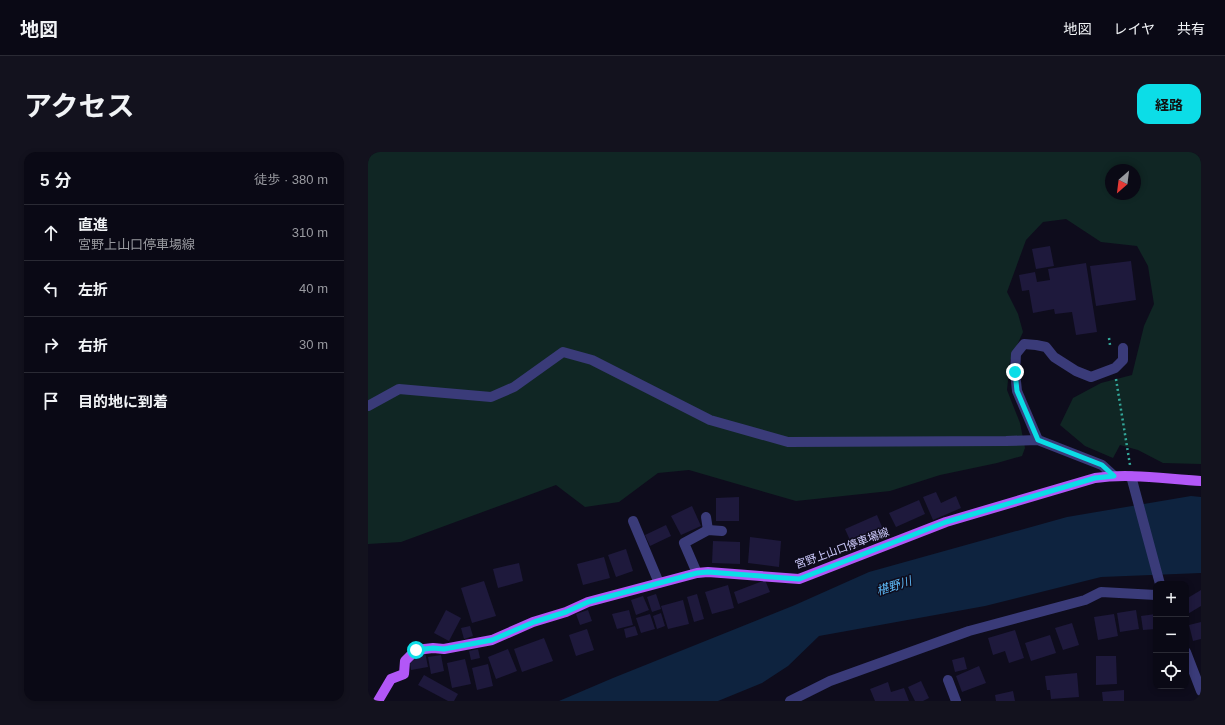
<!DOCTYPE html>
<html lang="ja">
<meta charset="utf-8">
<style>
body{margin:0;font-family:Arial,"Noto Sans JP",sans-serif;background:#13121e;color:#f1f3f6}
.controls{position:absolute;right:12px;bottom:12px;display:grid;overflow:hidden;border-radius:8px;box-shadow:0 2px 6px #0003}
.controls button{width:36px;height:36px;display:grid;place-items:center;padding:0;border:0;border-bottom:1px solid #2a2a34;background:#0a0915;color:#f1f3f6;font:20px sans-serif}
.compass{position:absolute;left:737px;top:12px;width:36px;height:36px;border-radius:50%;background:#0a0915;box-shadow:0 2px 6px #0003;rotate:208deg}
.stop{position:absolute;width:12px;height:12px;margin:-9px;border:3px solid #0cdde7;border-radius:50%;background:#fff}
.stop.end{background:#0cdde7;border-color:#fff;box-shadow:0 1px 4px #0008}
.list{margin:0;padding:0;list-style:none}
h2{display:flex;justify-content:space-between;align-items:center;height:52px;margin:0;padding:0 16px;font-size:17px}
h2 small{font-size:13px;font-weight:400;color:#999aa0}
.list li{display:grid;grid-template-columns:26px 1fr auto;gap:12px;align-items:center;box-sizing:border-box;height:56px;padding:0 16px;border-top:1px solid #2a2a34}
.list b{display:block;font-size:15px;white-space:nowrap}
.list p{margin:0;font-size:13px;white-space:nowrap;color:#999aa0}
.list em{font-size:13px;font-style:normal;color:#999aa0}
.icon{flex:none;width:22px;height:22px;fill:none;stroke:currentColor;stroke-width:2;stroke-linecap:round;stroke-linejoin:round}
.map{position:relative;flex:none;width:833px;height:549px;overflow:hidden;border-radius:12px}
header{display:flex;align-items:center;gap:24px;box-sizing:border-box;height:56px;padding:0 20px;background:#0a0915;border-bottom:1px solid #2a2a34}
header strong{font-size:19px}
nav{display:flex;gap:22px;margin-inline-start:auto;font-size:14px}
.intro{display:flex;align-items:center;justify-content:space-between;box-sizing:border-box;height:96px;padding:0 24px}
h1{margin:0;font-size:28px}
.button{padding:10px 18px;border-radius:12px;background:#0cdde7;color:#111;font-size:14px;font-weight:700}
main{display:flex;gap:24px;padding:0 24px}
aside{flex:1;background:#0a0915;border-radius:12px;box-shadow:0 2px 6px #0003}
.map>svg:first-child{display:block}
.green{fill:#102624;fill-rule:evenodd}
.water{fill:#0e233f}
.building{fill:#1e193c}
.lines{fill:none;stroke-linecap:round;stroke-linejoin:round}
.path{stroke:#33a89a;stroke-width:2.5;stroke-dasharray:2 3;stroke-linecap:butt}
.minor{stroke:#3a3b79;stroke-width:10}
.major{stroke:#b257f7;stroke-width:10}
.route{stroke:#0cdde7;stroke-width:5}
.labels{text-anchor:middle;stroke-width:3;stroke-linejoin:round;paint-order:stroke}
.street-label{font-size:11px;fill:#cdcafc;stroke:#0e0c1c}
.water-label{font-size:12px;font-style:italic;fill:#5db9f7;stroke:#0e0c1c}
</style>
<header>
<strong>地図</strong>
<nav><a>地図</a><a>レイヤ</a><a>共有</a></nav>
</header>
<div class="intro"><h1>アクセス</h1><a class="button">経路</a></div>
<main>
<aside>
<h2>5 分<small>徒歩 · 380 m</small></h2>
<ul class="list">
<li><svg class="icon" aria-label="ahead" viewBox="0 0 24 24"><path d="M12 20V5M6 11l6-6 6 6"/></svg><div><b>直進</b><p>宮野上山口停車場線</p></div><em>310 m</em></li>
<li><svg class="icon" aria-label="left" viewBox="0 0 24 24"><path d="M17 20v-9H6M10 6l-5 5 5 5"/></svg><div><b>左折</b></div><em>40 m</em></li>
<li><svg class="icon" aria-label="right" viewBox="0 0 24 24"><path d="M7 20v-9h11M14 6l5 5-5 5"/></svg><div><b>右折</b></div><em>30 m</em></li>
<li><svg class="icon" aria-label="arrive" viewBox="0 0 24 24"><path d="M6 21V4h12l-3 4 3 4H6"/></svg><div><b>目的地に到着</b></div></li>
</ul>
</aside>
<div class="map">
<svg width="833" height="549" viewBox="0 0 833 549">
<rect width="100%" height="100%" fill="#0e0c1c"/>
<!-- green -->
<path class="green" d="M0 0H833V312L795 311 770 298 752 293 745 306 717 294 692 273 705 246 733 231 764 223 776 174 786 152 780 114 769 94 733 90 698 67 675 70 658 88 639 140 650 162 655 180 642 209 639 238 652 271 657 296 654 304 629 311 572 323 522 339 428 349 321 318 290 321 251 350 217 355 188 333 33 390 0 392ZM743 18H767V42H743Z"/>
<!-- water -->
<path class="water" d="M823 344 833 345V421L733 425 617 454 451 484 420 514 394 531 350 549H191L245 526 427 453 501 420 699 365Z"/>
<!-- building -->
<g class="building">
<path d="M682 94 686 114 668 117 664 97Z"/>
<path d="M763 109 768 148 728 154 722 114Z"/>
<path d="M718 111 729 180 708 183 704 160 687 162 686 157 665 161 661 138 654 139 651 123 667 120 669 130 682 128 680 117Z"/>
<path d="M568 340 573 351 588 344 593 356 565 368 555 345Z"/>
<path d="M371 345V369H348V346Z"/>
<path d="M551 348 557 362 528 375 521 361Z"/>
<path d="M324 354 333 374 313 383 303 364Z"/>
<path d="M509 363 517 382 486 397 477 377Z"/>
<path d="M298 373 303 384 282 394 277 383Z"/>
<path d="M382 385 413 389 411 415 380 411Z"/>
<path d="M345 389 372 390V412L344 411Z"/>
<path d="M258 397 265 419 248 425 240 403Z"/>
<path d="M236 405 242 426 215 433 209 412Z"/>
<path d="M151 411 155 429 130 436 125 417Z"/>
<path d="M397 428 402 440 370 452 366 440Z"/>
<path d="M116 429 128 464 104 471 93 436Z"/>
<path d="M360 433 366 456 344 462 337 440Z"/>
<path d="M833 438V454L818 463V447Z"/>
<path d="M288 442 293 457 284 460 279 445Z"/>
<path d="M329 442 336 467 326 470 319 445Z"/>
<path d="M275 444 281 458 268 463 263 448Z"/>
<path d="M315 448 321 472 300 477 293 454Z"/>
<path d="M78 458 93 466 81 489 66 481Z"/>
<path d="M220 458 224 469 212 473 208 462Z"/>
<path d="M261 458 265 473 249 477 244 462Z"/>
<path d="M768 458 771 477 752 480 749 461Z"/>
<path d="M293 461 297 474 289 477 285 464Z"/>
<path d="M282 462 287 477 273 481 268 466Z"/>
<path d="M746 462 750 484 730 488 726 465Z"/>
<path d="M788 462V477L775 478 773 464Z"/>
<path d="M833 470V487L825 489 821 473Z"/>
<path d="M704 471 711 493 695 498 687 476Z"/>
<path d="M102 474 105 484 96 487 93 476Z"/>
<path d="M267 474 270 483 258 486 256 477Z"/>
<path d="M219 477 226 498 208 504 201 483Z"/>
<path d="M647 478 656 506 641 511 637 499 625 503 620 486Z"/>
<path d="M682 483 688 501 663 509 657 491Z"/>
<path d="M176 486 185 509 154 520 146 497Z"/>
<path d="M110 497 112 506 103 508 101 499Z"/>
<path d="M140 497 149 519 128 527 120 505Z"/>
<path d="M57 500 60 515 43 518 41 503Z"/>
<path d="M73 503 76 519 63 522 60 505Z"/>
<path d="M728 504H748L749 532 728 533Z"/>
<path d="M596 505 599 517 587 520 584 508Z"/>
<path d="M97 507 103 532 84 536 79 511Z"/>
<path d="M120 512 125 534 109 538 104 516Z"/>
<path d="M611 514 618 531 594 540 588 524Z"/>
<path d="M709 521 711 545 683 547 682 538H679L677 524Z"/>
<path d="M56 523 90 542 86 549H80L50 533Z"/>
<path d="M553 529 561 546 555 549H547L540 535Z"/>
<path d="M520 530 523 540 536 536 541 549H507L502 537Z"/>
<path d="M756 538V549H735L734 540Z"/>
<path d="M645 539 647 549H628L627 543Z"/>
</g>
<g class="lines">
<!-- path -->
<g class="path">
<path d="M741 186 742 193"/>
<path d="M748 227 762 313"/>
</g>
<!-- minor -->
<g class="minor">
<path d="M0 254 31 237 123 245 146 235 195 200 224 208 342 268 420 290 638 289 670 288 734 313 746 324"/>
<path d="M670 288 649 239 647 220 648 202 656 192 668 193 678 195 686 205 708 219 723 225 747 216 755 208V196"/>
<path d="M763 324 792 432"/>
<path d="M338 365 340 378"/>
<path d="M265 369 291 431"/>
<path d="M329 421 316 391 340 378 354 379"/>
<path d="M818 500 833 539"/>
<path d="M580 528 588 549"/>
<path d="M422 549 462 529 601 479 717 448 733 440 788 443"/>
</g>
<!-- major -->
<path class="major" d="M10 549 23 527 36 522 37 509 48 498 65 496 76 497 124 488 165 470 198 460 220 450 329 421 340 420 431 427 578 370 727 326C762 321 797 327 833 329"/>
</g>
<g class="lines">
<!-- route -->
<path class="route" d="M48 498 65 496 76 497 124 488 166 470 198 460 220 450 329 421 340 420 431 427 578 370 727 326 746 324 734 313 670 288 649 239 647 220"/>
</g>
<g class="labels">
<!-- street labels -->
<g class="street-label">
<text transform="translate(474 396) rotate(-20)" y="4">宮野上山口停車場線</text>
</g>
<!-- water labels -->
<g class="water-label">
<text transform="translate(526 434) rotate(-18)" y="4">椹野川</text>
</g>
</g>
</svg>
<div class="controls">
<button>+</button>
<button>−</button>
<button><svg class="icon" aria-label="locate" viewBox="0 0 24 24"><circle cx="12" cy="12" r="6"/><path d="M12 2v4M12 18v4M2 12h4M18 12h4"/></svg></button>
</div>
<svg class="compass" viewBox="-18 -18 36 36"><path d="M0-13l5 13h-10z" fill="#e53935"/><path d="M0 13l5-13h-10z" fill="#999aa0"/></svg>
<div class="stop" style="left:48px;top:498px"></div>
<div class="stop end" style="left:647px;top:220px"></div>
</div>
</main>
